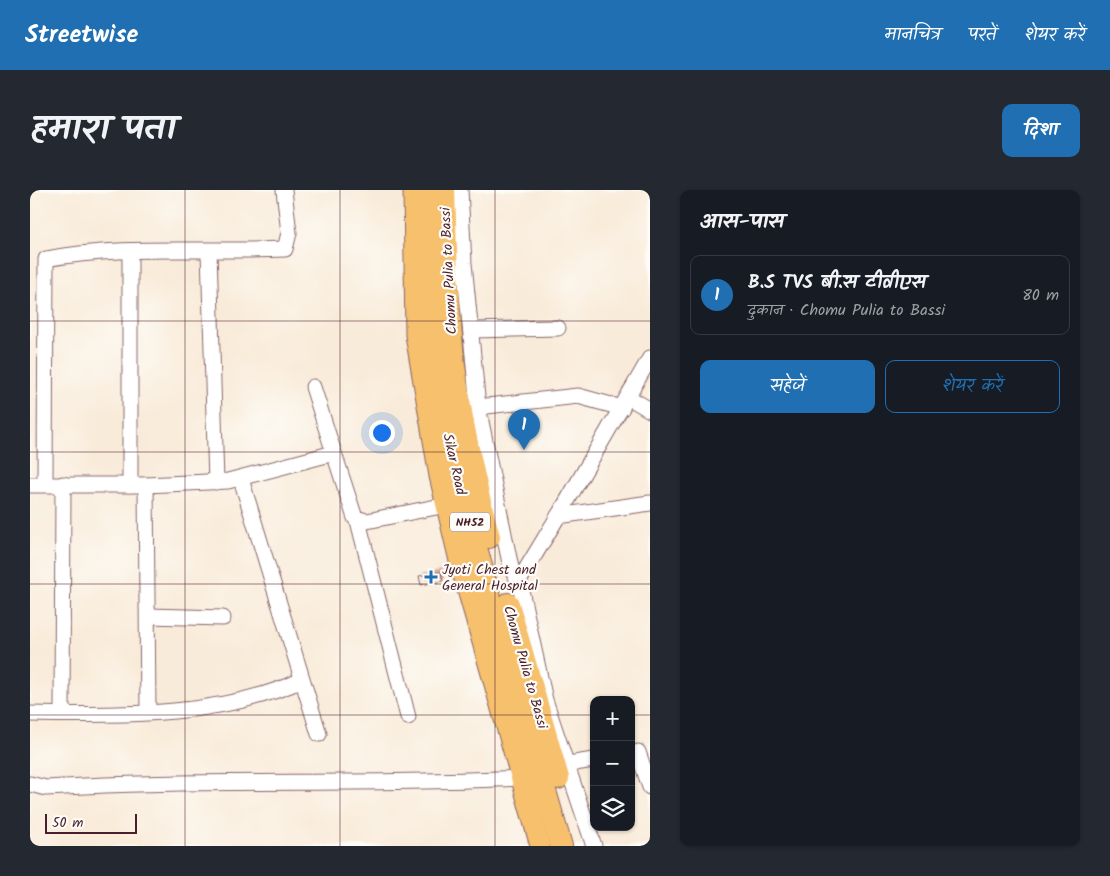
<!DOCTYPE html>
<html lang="hi">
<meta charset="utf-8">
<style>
body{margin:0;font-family:Kalam,"Playpen Sans Deva",sans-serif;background:#242831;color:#f1f3f6}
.controls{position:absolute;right:15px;bottom:15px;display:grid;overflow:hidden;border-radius:10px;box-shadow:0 1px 4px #0004}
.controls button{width:45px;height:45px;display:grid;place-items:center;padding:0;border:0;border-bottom:1px solid #363941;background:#171b24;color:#f1f3f6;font:25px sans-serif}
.scale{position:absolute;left:15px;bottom:12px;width:92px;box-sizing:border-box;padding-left:5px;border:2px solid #4a1f2b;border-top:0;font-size:14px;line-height:18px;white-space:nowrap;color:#4a1f2b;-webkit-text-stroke:4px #fdfcf7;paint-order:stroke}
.you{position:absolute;left:351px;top:242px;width:18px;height:18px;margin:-12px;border:4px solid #fff;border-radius:50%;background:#1a73e8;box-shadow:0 0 0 8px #1a73e833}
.badge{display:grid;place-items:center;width:32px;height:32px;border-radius:50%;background:#1f6fb2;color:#fff;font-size:16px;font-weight:700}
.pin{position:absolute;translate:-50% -41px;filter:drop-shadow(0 1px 2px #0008)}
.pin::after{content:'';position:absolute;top:26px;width:18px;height:15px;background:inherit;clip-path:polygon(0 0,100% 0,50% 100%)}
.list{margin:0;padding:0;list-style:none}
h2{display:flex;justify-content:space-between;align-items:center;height:65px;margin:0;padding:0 20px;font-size:21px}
h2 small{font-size:16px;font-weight:400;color:#9ea1a6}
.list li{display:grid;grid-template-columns:32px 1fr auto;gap:15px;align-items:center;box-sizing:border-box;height:80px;margin:0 10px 10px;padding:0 10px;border:1px solid #363941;border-radius:10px}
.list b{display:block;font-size:19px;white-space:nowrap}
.list p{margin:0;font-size:16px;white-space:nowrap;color:#9ea1a6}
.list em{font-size:16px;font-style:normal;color:#9ea1a6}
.actions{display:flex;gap:10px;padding:15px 20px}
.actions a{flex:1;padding:11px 0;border:1px solid #1f6fb2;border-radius:10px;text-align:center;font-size:18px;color:#1f6fb2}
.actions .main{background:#1f6fb2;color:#fff}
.icon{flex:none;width:28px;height:28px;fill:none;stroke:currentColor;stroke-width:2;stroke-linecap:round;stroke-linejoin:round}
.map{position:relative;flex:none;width:620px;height:656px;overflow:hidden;border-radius:10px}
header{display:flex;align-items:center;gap:30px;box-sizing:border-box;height:70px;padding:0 25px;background:#1f6fb2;color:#fff}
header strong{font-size:24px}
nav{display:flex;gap:28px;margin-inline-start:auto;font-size:18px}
.intro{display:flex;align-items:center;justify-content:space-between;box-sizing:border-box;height:120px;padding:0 30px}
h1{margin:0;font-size:35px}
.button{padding:12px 22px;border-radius:10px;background:#1f6fb2;color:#fff;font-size:18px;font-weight:700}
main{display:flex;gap:30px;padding:0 30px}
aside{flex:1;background:#171b24;border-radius:10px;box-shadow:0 1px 4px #0004}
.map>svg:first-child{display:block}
.building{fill:#d59580}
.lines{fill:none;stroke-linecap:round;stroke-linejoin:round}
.minor-casing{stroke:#876668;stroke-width:17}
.major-casing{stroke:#876668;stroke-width:21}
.highway-casing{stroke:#876668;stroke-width:24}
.minor{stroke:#fff;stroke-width:15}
.major{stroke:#f7c06c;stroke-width:19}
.highway{stroke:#f7c06c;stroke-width:22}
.grid{fill:none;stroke:#4a1f2b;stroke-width:1;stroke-opacity:0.55}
.poi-dot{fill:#1f6fb2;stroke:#fdfcf7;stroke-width:2}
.labels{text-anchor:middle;stroke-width:4.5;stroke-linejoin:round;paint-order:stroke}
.shield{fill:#fdfcf7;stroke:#806168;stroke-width:1}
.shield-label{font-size:12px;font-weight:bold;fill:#4a1f2b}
.street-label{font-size:14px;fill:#4a1f2b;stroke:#fdfcf7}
.poi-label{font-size:14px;fill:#4a1f2b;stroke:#fdfcf7;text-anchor:start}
</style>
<header>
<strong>Streetwise</strong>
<nav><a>मानचित्र</a><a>परतें</a><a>शेयर करें</a></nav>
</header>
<div class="intro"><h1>हमारा पता</h1><a class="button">दिशा</a></div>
<main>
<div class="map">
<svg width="620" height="656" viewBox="0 0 620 656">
<rect width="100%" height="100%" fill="#fdfcf7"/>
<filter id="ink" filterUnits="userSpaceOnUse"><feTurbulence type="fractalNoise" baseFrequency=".02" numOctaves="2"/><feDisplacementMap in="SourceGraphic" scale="10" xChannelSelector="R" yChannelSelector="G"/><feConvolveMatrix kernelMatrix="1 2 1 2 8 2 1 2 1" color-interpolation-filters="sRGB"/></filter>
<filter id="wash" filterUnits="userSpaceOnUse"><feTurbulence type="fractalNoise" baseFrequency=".0096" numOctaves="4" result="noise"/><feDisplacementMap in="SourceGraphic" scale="20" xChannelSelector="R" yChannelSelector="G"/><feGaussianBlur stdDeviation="1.12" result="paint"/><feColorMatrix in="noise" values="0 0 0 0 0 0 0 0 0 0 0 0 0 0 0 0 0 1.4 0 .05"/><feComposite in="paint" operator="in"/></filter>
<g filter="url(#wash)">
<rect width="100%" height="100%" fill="#f9ebd9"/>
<g id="blocks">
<!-- building -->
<path class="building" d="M411 382 413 391 391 395 389 386Z"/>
</g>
</g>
<g filter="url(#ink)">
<use href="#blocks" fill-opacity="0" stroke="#876668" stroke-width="1"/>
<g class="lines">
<!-- minor casing -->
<g class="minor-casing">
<g id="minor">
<path d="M430 0 434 73 448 217 481 378 489 391 515 510 564 656"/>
<path d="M179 61 186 292"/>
<path d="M441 140 528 138"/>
<path d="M283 197 304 263"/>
<path d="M598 207 620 220"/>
<path d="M448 217 548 206 592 218"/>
<path d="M211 289 289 544"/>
<path d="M15 294 16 69C94 54 176 63 255 59L259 43 254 0"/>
<path d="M0 295H116L198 291 304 263 325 328 337 331 416 315"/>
<path d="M100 295V61"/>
<path d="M116 295 118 521"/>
<path d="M528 326 620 313"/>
<path d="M328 331 378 527"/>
<path d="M489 391 536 313 620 168"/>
<path d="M118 426 193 428"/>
<path d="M0 524C89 525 189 528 272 490"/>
<path d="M32 524 33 294"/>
<path d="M608 562 620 597"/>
<path d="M538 574 564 570"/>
<path d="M0 594 16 598C174 588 333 596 491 588"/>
</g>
</g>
<!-- major casing -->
<g class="major-casing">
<path id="major" d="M383 0 385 145 409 286 430 375 510 656"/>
</g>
<!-- highway casing -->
<g class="highway-casing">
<g id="highway">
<path d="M398 0 406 178 413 225 433 310 476 467 531 656"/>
<path d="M414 0C416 58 417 117 424 175 431 233 444 291 459 347"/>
<path d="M478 414 528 588"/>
</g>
</g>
<!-- minor -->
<use href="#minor" class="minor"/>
<!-- major -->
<use href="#major" class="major"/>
<!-- highway -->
<use href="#highway" class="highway"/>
</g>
</g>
<!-- grid -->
<path class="grid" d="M155 0V656M310 0V656M465 0V656M0 131H620M0 262H620M0 394H620M0 525H564M601 525H620"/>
<!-- markers -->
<path class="poi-dot" d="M398.5 379.5h5v5h5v5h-5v5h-5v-5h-5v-5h5z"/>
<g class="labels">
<!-- shield labels -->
<rect class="shield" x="420" y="322.5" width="40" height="19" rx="4"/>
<g class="shield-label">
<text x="440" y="336">NH52</text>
</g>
<!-- street labels -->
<g class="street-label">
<text transform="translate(418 81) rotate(-93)" y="5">Chomu Pulia to Bassi</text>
<text transform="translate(425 274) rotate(77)" y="5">Sikar Road</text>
<text transform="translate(496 477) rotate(74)" y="5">Chomu Pulia to Bassi</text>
</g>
<!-- poi labels -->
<g class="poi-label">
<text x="412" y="384">Jyoti Chest and<tspan x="412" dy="16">General Hospital</tspan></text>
</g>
</g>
</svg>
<div class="controls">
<button>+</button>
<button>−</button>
<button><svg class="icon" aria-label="layers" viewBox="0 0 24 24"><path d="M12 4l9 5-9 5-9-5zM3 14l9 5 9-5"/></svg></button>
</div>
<div class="scale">50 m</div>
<div class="you"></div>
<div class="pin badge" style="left:494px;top:260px">1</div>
</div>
<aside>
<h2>आस-पास<small></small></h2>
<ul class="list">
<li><span class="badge">1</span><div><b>B.S TVS बी.स टीवीएस</b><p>दुकान · Chomu Pulia to Bassi</p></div><em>80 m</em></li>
</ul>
<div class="actions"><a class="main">सहेजें</a><a>शेयर करें</a></div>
</aside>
</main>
